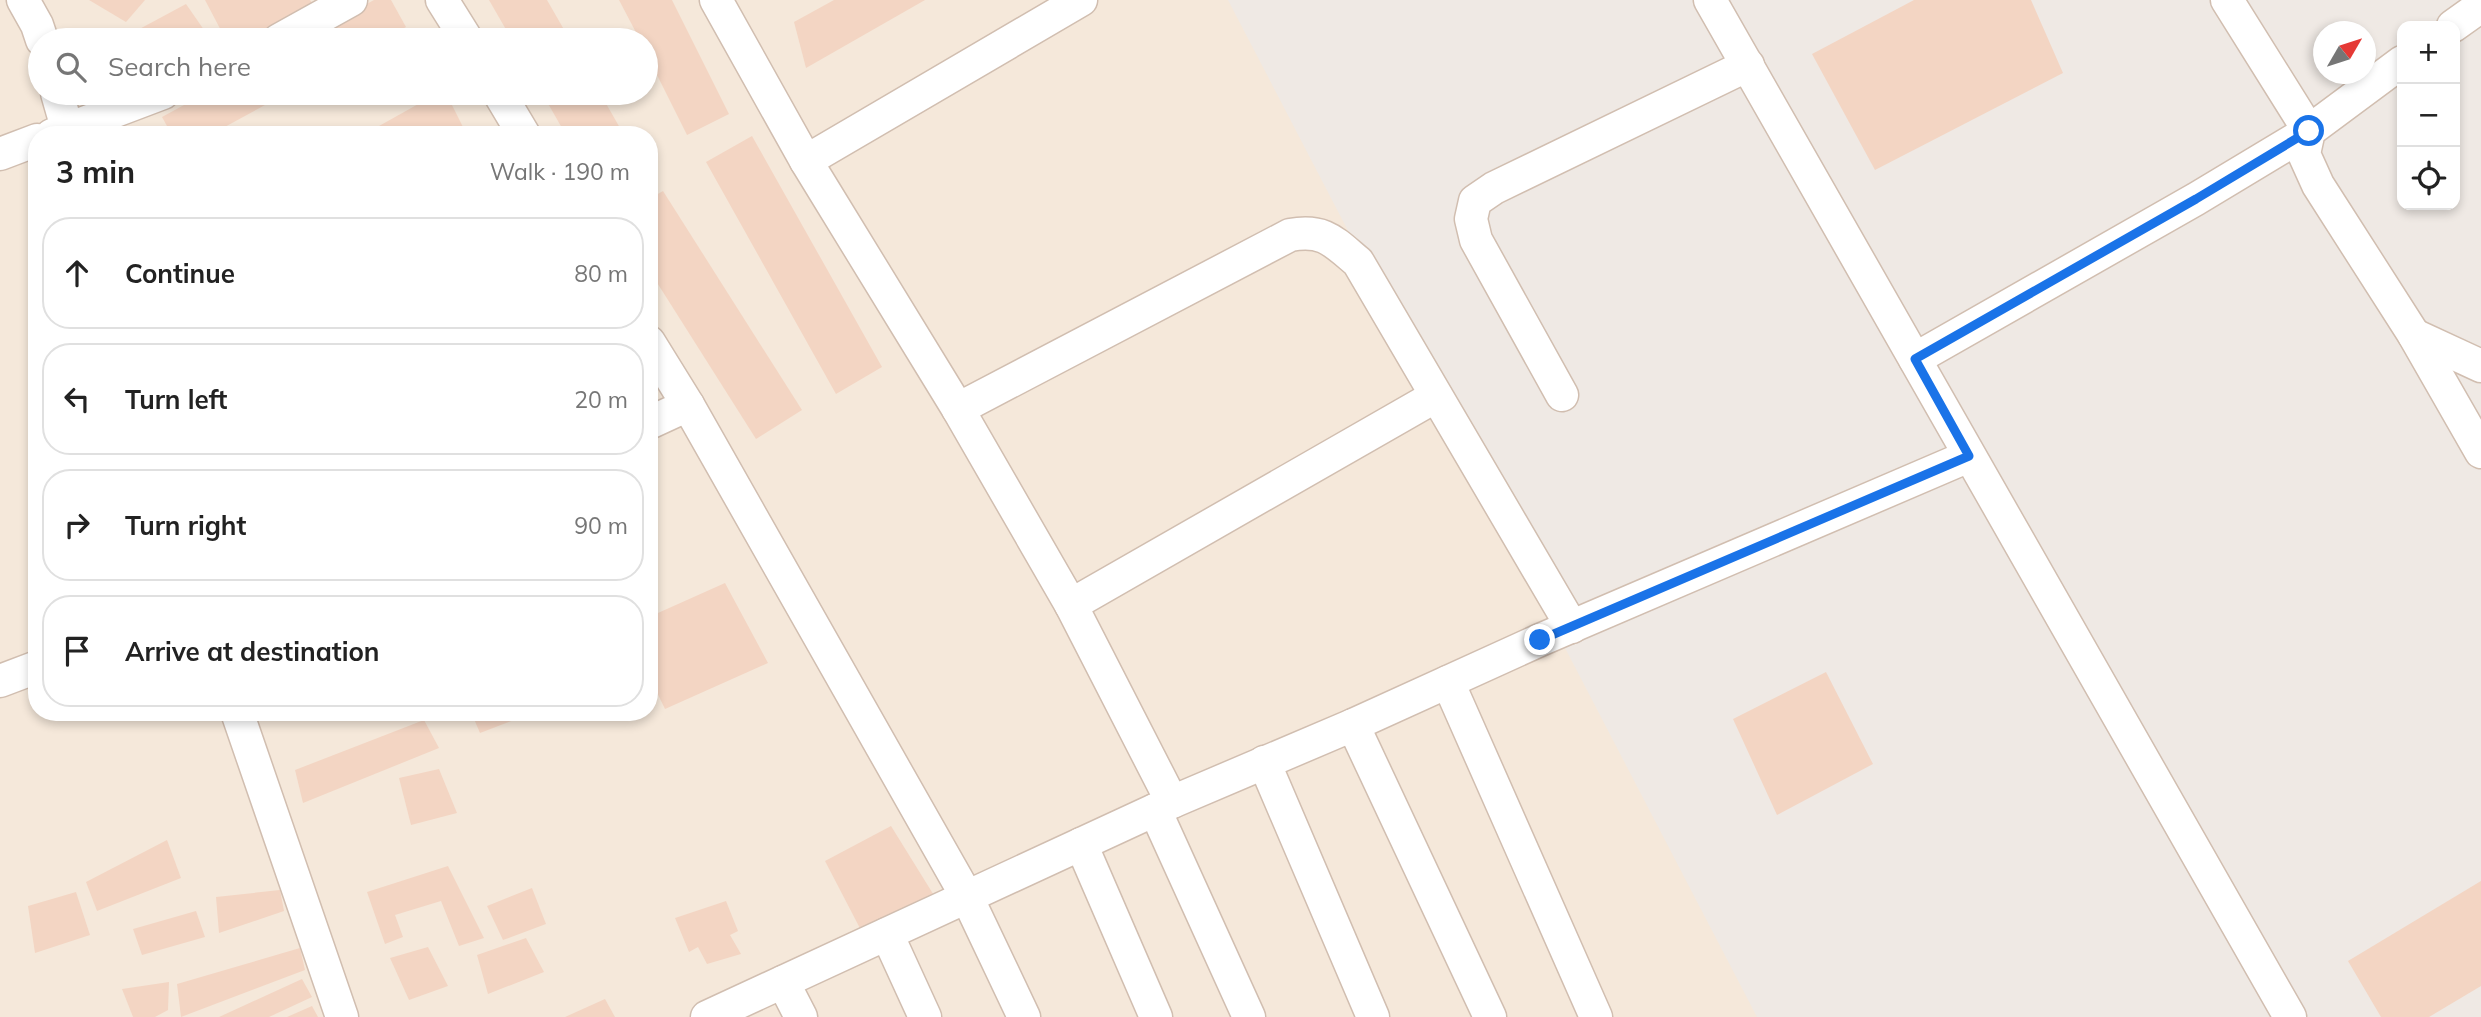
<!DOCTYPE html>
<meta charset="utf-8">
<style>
body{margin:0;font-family:Mulish,sans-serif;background:#f2f2f2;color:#222}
.controls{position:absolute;right:21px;top:21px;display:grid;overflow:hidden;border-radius:14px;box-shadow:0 4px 10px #0003}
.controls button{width:63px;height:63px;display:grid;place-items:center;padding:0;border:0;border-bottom:2px solid #e0e0e0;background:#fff;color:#222;font:35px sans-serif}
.compass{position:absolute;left:2313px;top:21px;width:63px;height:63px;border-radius:50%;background:#fff;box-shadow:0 4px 10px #0003;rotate:51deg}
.stop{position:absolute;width:21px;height:21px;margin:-16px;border:5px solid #1a73e8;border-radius:50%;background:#fff}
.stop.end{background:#1a73e8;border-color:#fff;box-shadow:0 2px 7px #0008}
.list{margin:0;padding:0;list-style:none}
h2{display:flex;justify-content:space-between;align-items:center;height:91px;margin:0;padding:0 28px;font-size:30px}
h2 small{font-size:23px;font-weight:400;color:#767676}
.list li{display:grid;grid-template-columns:46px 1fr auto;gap:21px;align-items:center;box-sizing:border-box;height:112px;margin:0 14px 14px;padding:0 14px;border:2px solid #e0e0e0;border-radius:28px}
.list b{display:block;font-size:26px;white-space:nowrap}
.list em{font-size:23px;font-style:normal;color:#767676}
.icon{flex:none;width:38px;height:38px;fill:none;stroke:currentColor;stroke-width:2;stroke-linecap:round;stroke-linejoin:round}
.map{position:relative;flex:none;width:2481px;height:1017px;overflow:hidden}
.search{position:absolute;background:#fff;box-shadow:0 4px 10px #0003;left:28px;top:28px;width:630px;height:77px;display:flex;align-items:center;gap:18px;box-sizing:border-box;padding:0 24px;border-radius:38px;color:#767676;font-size:26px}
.panel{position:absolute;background:#fff;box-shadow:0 4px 10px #0003;left:28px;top:126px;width:630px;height:595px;border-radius:28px}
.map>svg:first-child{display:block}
.residential{fill:#f5e8da;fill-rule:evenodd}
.industrial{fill:#efe9e4;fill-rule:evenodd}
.building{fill:#f3d5c3}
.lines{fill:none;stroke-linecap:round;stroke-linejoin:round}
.minor-casing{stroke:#d1beb0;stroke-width:35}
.minor{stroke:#fff;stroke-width:32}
.route{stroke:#1a73e8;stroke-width:9}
</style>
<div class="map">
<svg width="2481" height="1017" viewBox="0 0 2481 1017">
<rect width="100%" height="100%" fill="#fdf6ec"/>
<!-- residential -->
<path class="residential" d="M0 0H2481V1017H0ZM2402 26H2455V205H2402ZM2324 32H2366V74H2324ZM40 40H646V93H40ZM37 135H649V712H37Z"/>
<!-- industrial -->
<path class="industrial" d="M1228 0H2481V1017H1757ZM2402 26H2455V205H2402ZM2324 32H2366V74H2324Z"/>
<!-- building -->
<g class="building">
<path d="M89 0H145L126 22Z"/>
<path d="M205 0H310L313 4 249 40H226Z"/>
<path d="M374 0H391L406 27 382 40H301Z"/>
<path d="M489 0H547L570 40H512Z"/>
<path d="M619 0H672L729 114 687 135 646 53V40H640Z"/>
<path d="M834 0H925L806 68 794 22Z"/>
<path d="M1914 0H2031L2063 73 1875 170 1812 54Z"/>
<path d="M186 4 211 40H119Z"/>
<path d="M206 93H287L210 135H172L162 117Z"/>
<path d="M438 93H446L466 133 363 135Z"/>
<path d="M542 93H600L624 135H566Z"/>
<path d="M117 131V135H100L99 133Z"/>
<path d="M752 136 882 367 836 394 706 162Z"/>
<path d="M663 191 802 410 756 439 649 270V199Z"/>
<path d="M725 583 768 663 665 709 649 676V617Z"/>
<path d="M1826 672 1873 764 1777 815 1733 719Z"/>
<path d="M358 712H381L363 721Z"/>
<path d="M471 712H535L480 733Z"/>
<path d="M424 720 439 748 303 803 295 770Z"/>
<path d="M439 769 457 813 411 825 399 778Z"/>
<path d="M891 826 935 897 864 936 825 861Z"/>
<path d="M167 840 181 878 97 911 86 882Z"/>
<path d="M448 866 484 938 459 946 441 901 395 915 403 937 385 944 367 892Z"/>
<path d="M2481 881V986L2429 1017H2381L2348 961Z"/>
<path d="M532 888 546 924 503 940 487 906Z"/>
<path d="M280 890 284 911 219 933 216 897Z"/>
<path d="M76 892 90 935 35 953 28 906Z"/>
<path d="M726 901 738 931 730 935 741 954 707 964 698 947 689 952 675 918Z"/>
<path d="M196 911 205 937 142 955 133 929Z"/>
<path d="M526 938 544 972 488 994 477 955Z"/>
<path d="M428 947 448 986 409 1000 390 958Z"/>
<path d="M300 948 305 970 181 1017 177 984Z"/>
<path d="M302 979 312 997 269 1017H219Z"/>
<path d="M169 982 168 1010 155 1017H133L122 989Z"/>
<path d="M605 999 615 1017H565Z"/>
<path d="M312 1006 318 1017H287Z"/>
</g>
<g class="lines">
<!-- minor casing -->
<g class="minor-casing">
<g id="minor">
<path d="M23 0 37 25 42 40"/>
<path d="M442 0 467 40"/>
<path d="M716 0 806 161 958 409 1071 605 1172 802"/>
<path d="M1710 0 2290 1017"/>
<path d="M2453 26 2481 6"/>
<path d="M279 40 351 0"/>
<path d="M2402 62 2309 131 2304 154 2318 185 2414 335 2481 452"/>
<path d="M57 93 69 135"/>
<path d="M499 93 524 135"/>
<path d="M52 135 163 93"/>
<path d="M0 154 37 140"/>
<path d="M806 161 1081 0"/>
<path d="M2414 335 2481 366"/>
<path d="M649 342 688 405 967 897 1024 1017"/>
<path d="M1915 359 2196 199 2309 131 2227 0"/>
<path d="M1562 395 1476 240 1471 219 1475 201 1494 188 1748 65"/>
<path d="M958 409 1290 235C1324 229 1333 241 1358 262L1572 627"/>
<path d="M649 423 688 405"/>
<path d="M1071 605 1436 396"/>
<path d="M0 681 37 667"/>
<path d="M1448 682 1596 1017"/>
<path d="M237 712 342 1017"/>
<path d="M1353 725 1490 1017"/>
<path d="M1264 762 1373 1017"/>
<path d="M1155 810 1249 1017"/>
<path d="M1081 844 1156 1017"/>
<path d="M887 934 925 1017"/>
<path d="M783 982 801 1017"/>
<path d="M707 1017 1172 802 1353 725 1540 640 1969 456"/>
</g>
</g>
<!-- minor -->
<use href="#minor" class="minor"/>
</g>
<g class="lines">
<!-- route -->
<path class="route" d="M1540 640 1969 456 1915 359 2196 199 2309 131"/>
</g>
</svg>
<div class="controls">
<button>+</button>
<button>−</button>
<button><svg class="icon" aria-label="locate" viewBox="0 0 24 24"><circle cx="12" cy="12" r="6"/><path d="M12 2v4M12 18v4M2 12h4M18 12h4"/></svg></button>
</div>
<svg class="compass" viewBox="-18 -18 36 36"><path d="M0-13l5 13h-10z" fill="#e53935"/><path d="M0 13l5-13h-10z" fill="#767676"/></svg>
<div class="stop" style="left:2309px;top:131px"></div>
<div class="stop end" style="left:1540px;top:640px"></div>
<div class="search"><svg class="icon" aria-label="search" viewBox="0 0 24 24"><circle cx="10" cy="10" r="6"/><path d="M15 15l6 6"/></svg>Search here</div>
<section class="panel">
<h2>3 min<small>Walk · 190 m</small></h2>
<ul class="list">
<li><svg class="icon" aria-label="ahead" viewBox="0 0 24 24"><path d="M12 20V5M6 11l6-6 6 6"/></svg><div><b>Continue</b></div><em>80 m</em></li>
<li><svg class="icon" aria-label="left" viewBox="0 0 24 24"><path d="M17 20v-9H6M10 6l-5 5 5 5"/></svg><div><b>Turn left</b></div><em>20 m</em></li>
<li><svg class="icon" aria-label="right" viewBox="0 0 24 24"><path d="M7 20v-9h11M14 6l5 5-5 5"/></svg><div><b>Turn right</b></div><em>90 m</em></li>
<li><svg class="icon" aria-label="arrive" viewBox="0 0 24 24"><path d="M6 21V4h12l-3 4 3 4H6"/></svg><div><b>Arrive at destination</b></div></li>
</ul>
</section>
</div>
